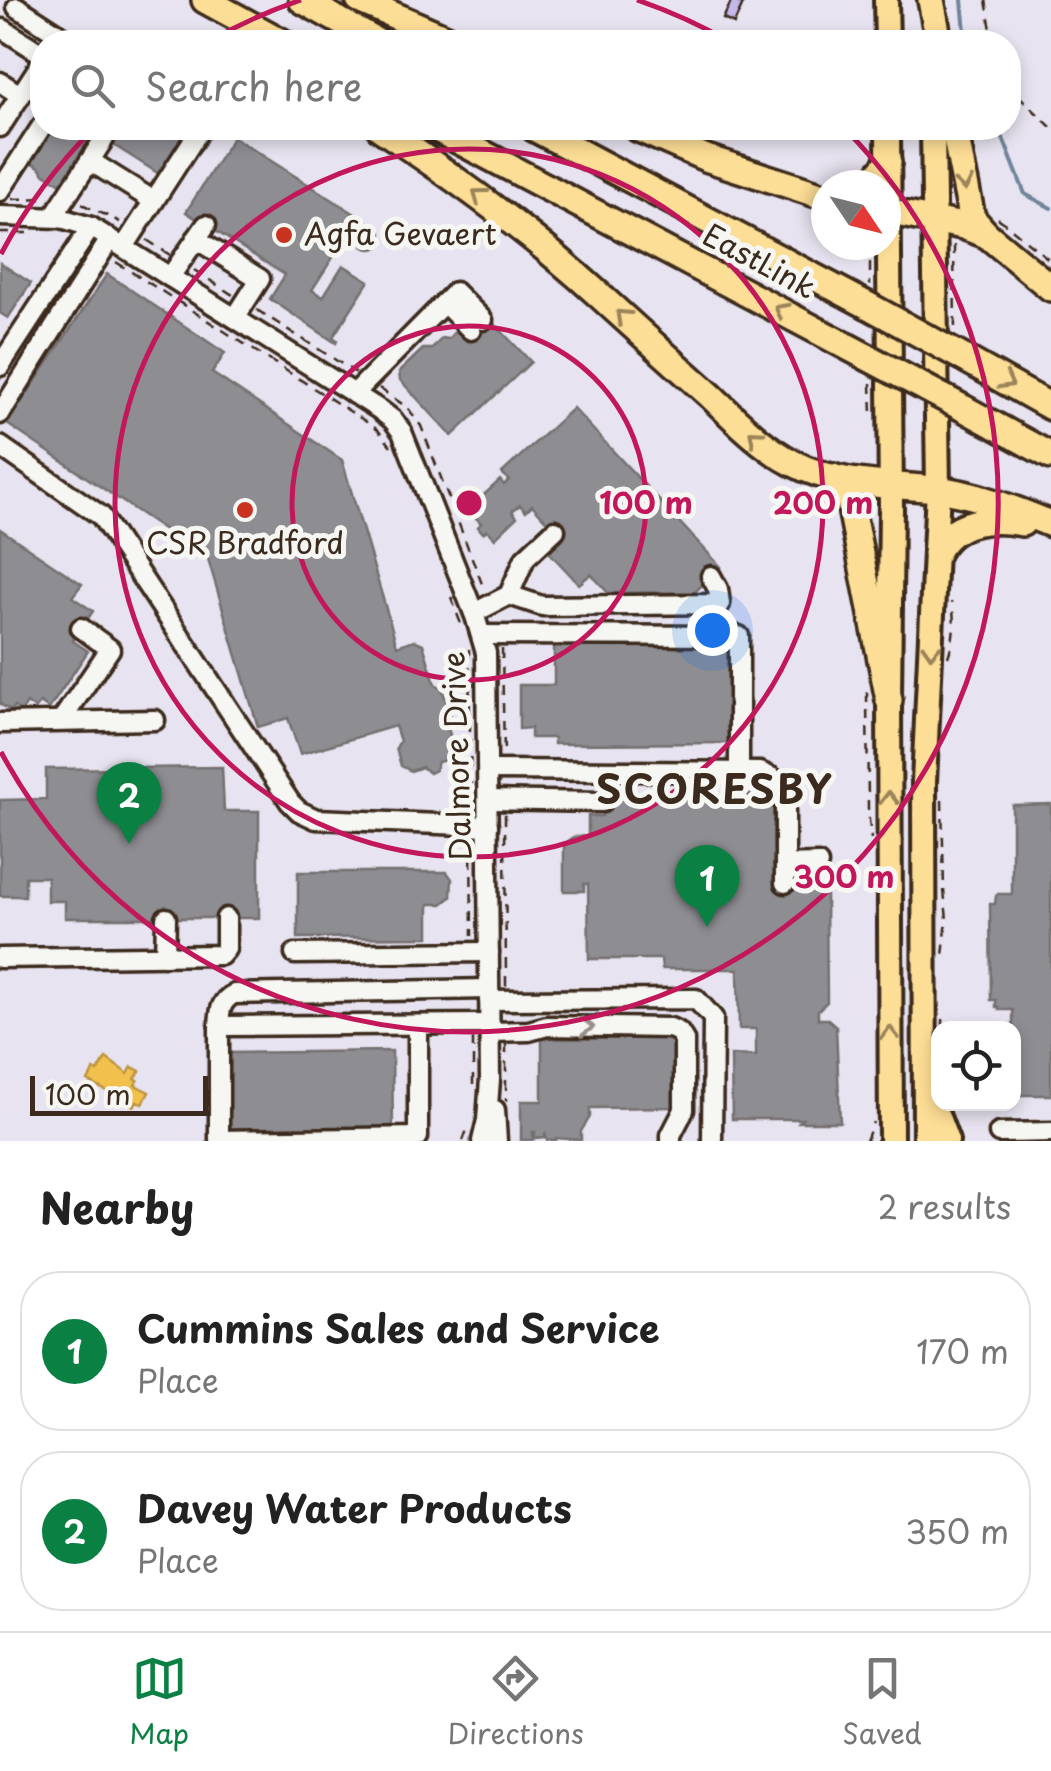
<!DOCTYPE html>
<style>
body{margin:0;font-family:"Playpen Sans",sans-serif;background:#f6f6f6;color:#222}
.controls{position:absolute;right:30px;bottom:30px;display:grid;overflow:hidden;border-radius:20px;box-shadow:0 5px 15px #0003}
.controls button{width:90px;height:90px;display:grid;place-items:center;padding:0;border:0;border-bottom:2px solid #e0e0e0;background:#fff;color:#222;font:50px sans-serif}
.compass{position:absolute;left:811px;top:170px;width:90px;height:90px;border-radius:50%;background:#fff;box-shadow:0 5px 15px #0003;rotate:125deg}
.scale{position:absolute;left:30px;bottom:25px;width:178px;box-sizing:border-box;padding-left:10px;border:5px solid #3b2a1e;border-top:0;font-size:28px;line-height:35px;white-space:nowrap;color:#3b2a1e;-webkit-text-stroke:8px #f6f6f2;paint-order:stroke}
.you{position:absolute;left:712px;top:630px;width:35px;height:35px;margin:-25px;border:8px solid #fff;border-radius:50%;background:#1a73e8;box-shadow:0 0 0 15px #1a73e833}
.badge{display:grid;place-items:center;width:65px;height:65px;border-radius:50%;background:#0b8043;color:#fff;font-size:32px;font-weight:700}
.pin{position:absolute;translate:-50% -82px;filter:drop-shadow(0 2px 5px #0008)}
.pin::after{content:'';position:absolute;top:52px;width:35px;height:30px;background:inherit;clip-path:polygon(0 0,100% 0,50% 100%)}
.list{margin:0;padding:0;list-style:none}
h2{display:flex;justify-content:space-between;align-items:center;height:130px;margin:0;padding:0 40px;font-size:42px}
h2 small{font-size:32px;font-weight:400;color:#767676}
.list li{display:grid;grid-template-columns:65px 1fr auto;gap:30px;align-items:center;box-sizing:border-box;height:160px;margin:0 20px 20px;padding:0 20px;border:2px solid #e0e0e0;border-radius:40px}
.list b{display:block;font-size:38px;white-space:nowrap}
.list p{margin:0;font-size:32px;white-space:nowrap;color:#767676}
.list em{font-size:32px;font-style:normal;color:#767676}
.icon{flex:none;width:55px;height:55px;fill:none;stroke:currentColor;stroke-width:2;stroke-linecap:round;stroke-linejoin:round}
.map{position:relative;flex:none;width:1051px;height:1141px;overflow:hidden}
.search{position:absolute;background:#fff;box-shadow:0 5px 15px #0003;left:30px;right:30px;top:30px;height:110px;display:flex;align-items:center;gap:25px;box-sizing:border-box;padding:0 35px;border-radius:40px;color:#767676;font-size:38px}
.sheet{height:490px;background:#fff}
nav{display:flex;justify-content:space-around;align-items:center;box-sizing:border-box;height:140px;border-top:2px solid #e0e0e0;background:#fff;font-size:28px;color:#767676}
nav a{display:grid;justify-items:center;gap:5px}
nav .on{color:#0b8043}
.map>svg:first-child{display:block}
.homes{fill:#f2c14e;stroke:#bb9440;stroke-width:2.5}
.industry{fill:#8d8d92;stroke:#746f6f;stroke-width:2.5}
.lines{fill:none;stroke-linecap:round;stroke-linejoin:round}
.stream{stroke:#70849a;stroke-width:4}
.building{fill:#c3b8ea;stroke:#3b2a1e;stroke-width:2.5}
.minor-casing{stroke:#3b2a1e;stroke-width:25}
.major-casing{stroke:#3b2a1e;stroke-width:30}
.highway-casing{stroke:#3b2a1e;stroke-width:32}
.path{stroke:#3b2a1e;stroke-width:2.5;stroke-dasharray:10 8;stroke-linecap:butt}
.minor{stroke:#f6f6f2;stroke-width:18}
.major{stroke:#fdde96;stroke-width:22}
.highway{stroke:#fdde96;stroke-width:25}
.highway-bridge-casing{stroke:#3b2a1e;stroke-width:32;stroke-linecap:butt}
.highway-bridge{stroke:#fdde96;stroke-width:25}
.oneway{stroke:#9c845a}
.oneway2{stroke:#989088}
.ring{fill:none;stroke:#c2185b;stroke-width:5}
.poi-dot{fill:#c8321e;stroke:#f6f6f2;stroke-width:4}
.labels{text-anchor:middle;stroke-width:10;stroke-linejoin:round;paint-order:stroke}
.poi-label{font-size:30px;fill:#3b2a1e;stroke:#f6f6f2;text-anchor:start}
.street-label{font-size:30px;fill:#3b2a1e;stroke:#f6f6f2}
.district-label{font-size:40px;font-weight:bold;letter-spacing:2.5px;fill:#3b2a1e;stroke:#f6f6f2}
.centre{fill:#c2185b;stroke:#f6f6f2;stroke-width:5}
.ring-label{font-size:30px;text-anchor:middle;font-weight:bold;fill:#c2185b;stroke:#f6f6f2;stroke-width:10;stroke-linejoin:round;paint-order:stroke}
</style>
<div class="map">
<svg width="1051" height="1141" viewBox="0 0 1051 1141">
<rect width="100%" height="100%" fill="#e7e3f0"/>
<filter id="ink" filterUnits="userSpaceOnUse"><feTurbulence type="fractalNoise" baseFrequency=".01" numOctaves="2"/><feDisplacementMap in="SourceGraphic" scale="20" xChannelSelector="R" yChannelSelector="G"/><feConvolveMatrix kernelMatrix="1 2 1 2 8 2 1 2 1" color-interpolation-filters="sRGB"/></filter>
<g filter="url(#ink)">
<!-- homes -->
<path class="homes" d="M106 1058 128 1074 132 1067 140 1071 135 1079 138 1080 135 1085 149 1092 143 1104 137 1101 134 1106 88 1081 94 1070 98 1072Z"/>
<!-- industry -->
<g class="industry">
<path d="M46 128H196L164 177 93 132 61 184 43 173 42 169 29 160Z"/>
<path d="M233 137 366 221 362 228 355 223 312 290 323 297 343 265 369 281 333 337 337 340 336 343 270 299 285 275 186 212Z"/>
<circle cx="371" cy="238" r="11"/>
<path d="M0 263 31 283 8 318 0 313Z"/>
<path d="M107 274 225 353 212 373 342 460 397 646 414 640 423 644 435 684 442 688 451 717 447 724 454 750 450 759 438 762 435 770 429 773 422 767 411 771 401 766 396 748 400 741 395 726 300 754 288 718 258 727 208 559 7 424Z"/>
<path d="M487 316 531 362 452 436 400 380 399 372 423 349H432L442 338 448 339 458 328Z"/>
<path d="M573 408 721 567 695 592 615 593 611 596 591 574 579 584 549 552 563 539 532 505 526 511 520 505 512 511 517 517 495 538 487 530 483 533 478 527 481 523 473 515 478 509 474 504 500 480 504 485 509 480 502 473Z"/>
<path d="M0 529 82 584 72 597 93 611 73 641 88 651 49 709 40 703 35 709 27 703 21 712 14 707 11 711 0 704Z"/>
<path d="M554 639H569V645L733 644V743L554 744V738H531V728L519 729V685H554Z"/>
<path d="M222 767 224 811H259V918H65V901H47V877H25V896H0V800L46 799V769Z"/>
<path d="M773 795 774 886H795V871L818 870 817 886 826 895 827 1002 818 1010V1019H828L836 1026 840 1122H799L802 1119H732L731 1055 756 1056V1029H739L738 969H662L661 959H589L588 884H584V891H564V845L573 837 588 836V816H602V796Z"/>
<path d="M1051 804V1095H1014L1013 1010H999V1007H996V1000H991L990 904H995L996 896 998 894H1012V805Z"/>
<path d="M298 872H447L452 879 451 897 442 904H429V937L298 938Z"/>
<path d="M548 1032H556V1039L678 1038V1107L590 1108V1117L581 1131V1140L556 1138V1140H547L545 1132V1137L535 1138V1132H533V1140H521V1101H542V1039H548Z"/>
<path d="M392 1051 393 1132 226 1134 227 1053Z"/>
</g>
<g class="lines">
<!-- stream -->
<g class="stream">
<path d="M962 0 966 42"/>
<path d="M999 128 1025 194 1051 208"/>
</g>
</g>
<!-- building -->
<path class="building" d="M732 0 743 4 734 24 723 19Z"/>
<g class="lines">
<!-- minor casing -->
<g class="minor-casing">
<g id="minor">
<path d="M17 7 60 35 55 42"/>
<path d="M3 29 42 54"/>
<path d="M0 82 20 95"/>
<path d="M0 127 42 62"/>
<path d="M90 161 154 201"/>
<path d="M0 191 42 126"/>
<path d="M0 216 61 218 91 227 380 410 393 420 402 432 475 616 486 653 490 1079 487 1120 482 1141"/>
<path d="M53 217 104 139"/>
<path d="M196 239 260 279 235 318"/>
<path d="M124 247 201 128"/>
<path d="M170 277 206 225"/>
<path d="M444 303 471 330"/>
<path d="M0 366 91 227"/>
<path d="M354 394 455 292 483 320"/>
<path d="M0 414 110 239"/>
<path d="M0 446 101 516 290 802 299 811 316 819 488 826"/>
<path d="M509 595 525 558 555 530"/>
<path d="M474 613 509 595 542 606 720 604 718 589 711 576"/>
<path d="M482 635 739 636V771"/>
<path d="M61 721 110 649 81 628"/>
<path d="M0 723 155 720"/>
<path d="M488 770 760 772 773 778 785 794V883"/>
<path d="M488 800 602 802"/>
<path d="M785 865 818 864"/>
<path d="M295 954 489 952"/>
<path d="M165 956 166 918"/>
<path d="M0 958 221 955 226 949V918"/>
<path d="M489 1000 696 999 713 1018 712 1141"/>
<path d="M418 1025V1137L219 1140V1026L490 1024"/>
<path d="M219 1026C220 1011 220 1001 234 994L489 989"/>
<path d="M490 1032 529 1031 547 1026 670 1028 679 1032 684 1040V1110L671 1135V1141"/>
<path d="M495 1110 497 1141"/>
<path d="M999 1133 1051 1132"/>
</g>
</g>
<!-- major casing -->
<g class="major-casing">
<g id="major">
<path d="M886 0 887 42"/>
<path d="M888 128 891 507 889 700 891 1141"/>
<path d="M930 1096 947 1141"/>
<path d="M925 1141 924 782 938 489 933 128"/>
</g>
</g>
<!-- highway casing -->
<g class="highway-casing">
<g id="highway">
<path d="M205 0 282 42"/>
<path d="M302 0 377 42"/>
<path d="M359 0 455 42"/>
<path d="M931 0 939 42"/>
<path d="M380 128C456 178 530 232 598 294 635 328 673 362 711 396 736 420 762 447 793 463 837 486 887 484 935 489 974 493 1014 509 1051 524"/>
<path d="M435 128 867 357"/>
<path d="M534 128 867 305"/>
<path d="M637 128 706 158 826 197"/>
<path d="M954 128 972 218 987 235 1051 288"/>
<path d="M856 185 875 179 888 163"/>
<path d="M886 211 963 226 987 235"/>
<path d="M962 357 1051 407"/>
<path d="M963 408 1051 456"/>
<path d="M833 477 844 488 850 503 889 700"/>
<path d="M936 553C952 520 989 517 1022 523"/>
</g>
</g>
<!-- path -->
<g class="path">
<path d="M986 0 993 42"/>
<path d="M1008 80 1019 96 1051 127"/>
<path d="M13 199 50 198"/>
<path d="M82 204 120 222"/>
<path d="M998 218 1051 261"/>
<path d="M0 233H30"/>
<path d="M147 240 170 255"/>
<path d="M870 245V285"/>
<path d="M954 245 955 332"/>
<path d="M116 262 365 421 378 430 391 446"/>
<path d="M194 270 233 295"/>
<path d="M257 310 356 373"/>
<path d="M871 383 872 415"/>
<path d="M379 388 408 408 421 426 484 589"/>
<path d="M451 597 462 627"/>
<path d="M469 649 471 811"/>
<path d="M502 649 504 756"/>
<path d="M948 657C954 639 956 620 951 602"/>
<path d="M867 692 868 810 871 839"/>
<path d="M942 800 944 890 947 920 943 956"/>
<path d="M505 814 506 986"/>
<path d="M471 839 472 936"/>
<path d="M943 1019V1028"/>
<path d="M473 1039V1091"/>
<path d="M506 1044V1101"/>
<path d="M463 1141 468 1127"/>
<path d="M866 1141 873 1122"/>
</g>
<!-- minor -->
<use href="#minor" class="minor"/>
<!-- major -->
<use href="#major" class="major"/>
<!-- highway -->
<use href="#highway" class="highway"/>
<!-- highway-bridge casing -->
<g class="highway-bridge-casing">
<g id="highway-bridge">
<path d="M867 305 962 357"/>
<path d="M867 357 963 408"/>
</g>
</g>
<!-- highway-bridge -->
<use href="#highway-bridge" class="highway-bridge"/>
</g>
<!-- one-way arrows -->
<defs><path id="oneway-chevron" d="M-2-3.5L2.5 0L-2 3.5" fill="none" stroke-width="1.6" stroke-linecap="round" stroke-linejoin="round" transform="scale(2.5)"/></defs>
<g class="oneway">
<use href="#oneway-chevron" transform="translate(964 184) rotate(80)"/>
<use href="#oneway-chevron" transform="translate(479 195) rotate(-143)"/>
<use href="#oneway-chevron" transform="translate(781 310) rotate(-151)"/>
<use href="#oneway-chevron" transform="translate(622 316) rotate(-137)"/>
<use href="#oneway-chevron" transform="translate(1007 382) rotate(29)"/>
<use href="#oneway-chevron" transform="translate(755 436) rotate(-139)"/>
<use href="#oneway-chevron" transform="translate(931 651) rotate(93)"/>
<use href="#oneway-chevron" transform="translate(889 798) rotate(-90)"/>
<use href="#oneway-chevron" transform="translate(890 1033) rotate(-90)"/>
</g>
<use class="oneway2" href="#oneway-chevron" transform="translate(587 1027) rotate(1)"/>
</g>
<!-- distance rings -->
<g class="ring">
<circle cx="469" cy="503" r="177"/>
<circle cx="469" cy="503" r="354"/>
<path d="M1 254A530 530 0 0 1 94 128M208 42A530 530 0 0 1 301 0M637 0A530 530 0 0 1 730 42M844 128A530 530 0 1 1 1 752"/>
</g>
<!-- markers -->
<g class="poi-dot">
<circle cx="284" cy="235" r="10"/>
<circle cx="245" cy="510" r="10"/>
</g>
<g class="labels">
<!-- poi labels -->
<g class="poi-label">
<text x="304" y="245">Agfa Gevaert</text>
<text x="245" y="554" text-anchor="middle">CSR Bradford</text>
</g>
<!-- street labels -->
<g class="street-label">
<text transform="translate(759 262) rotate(28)" y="10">EastLink</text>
<text transform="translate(458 756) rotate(-92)" y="10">Dalmore Drive</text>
</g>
<!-- district labels -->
<g class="district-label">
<text x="715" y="804">SCORESBY</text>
</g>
</g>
<circle cx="469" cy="503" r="15" class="centre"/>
<g class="ring-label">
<text x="646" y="514">100 m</text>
<text x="823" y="514">200 m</text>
<text x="844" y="888">300 m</text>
</g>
</svg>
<div class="controls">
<button><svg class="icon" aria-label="locate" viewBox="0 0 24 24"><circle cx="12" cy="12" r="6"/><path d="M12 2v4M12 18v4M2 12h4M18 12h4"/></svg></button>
</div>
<svg class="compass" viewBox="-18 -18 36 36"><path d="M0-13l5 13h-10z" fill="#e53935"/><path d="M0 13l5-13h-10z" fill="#767676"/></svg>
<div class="scale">100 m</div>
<div class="you"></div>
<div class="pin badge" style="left:707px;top:927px">1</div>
<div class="pin badge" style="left:129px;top:844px">2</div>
<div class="search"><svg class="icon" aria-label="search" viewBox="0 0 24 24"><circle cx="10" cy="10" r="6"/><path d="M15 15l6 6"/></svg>Search here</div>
</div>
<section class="sheet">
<h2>Nearby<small>2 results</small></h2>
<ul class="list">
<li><span class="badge">1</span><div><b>Cummins Sales and Service</b><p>Place</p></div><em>170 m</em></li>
<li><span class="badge">2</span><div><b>Davey Water Products</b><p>Place</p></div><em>350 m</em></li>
</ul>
</section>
<nav>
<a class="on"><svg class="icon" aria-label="map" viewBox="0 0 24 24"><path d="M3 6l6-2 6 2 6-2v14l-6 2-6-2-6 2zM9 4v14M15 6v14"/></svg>Map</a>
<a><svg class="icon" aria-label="directions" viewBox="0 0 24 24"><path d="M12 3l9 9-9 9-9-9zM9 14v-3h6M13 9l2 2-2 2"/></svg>Directions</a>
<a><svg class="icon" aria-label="saved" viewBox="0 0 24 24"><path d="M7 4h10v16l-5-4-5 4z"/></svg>Saved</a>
</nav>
